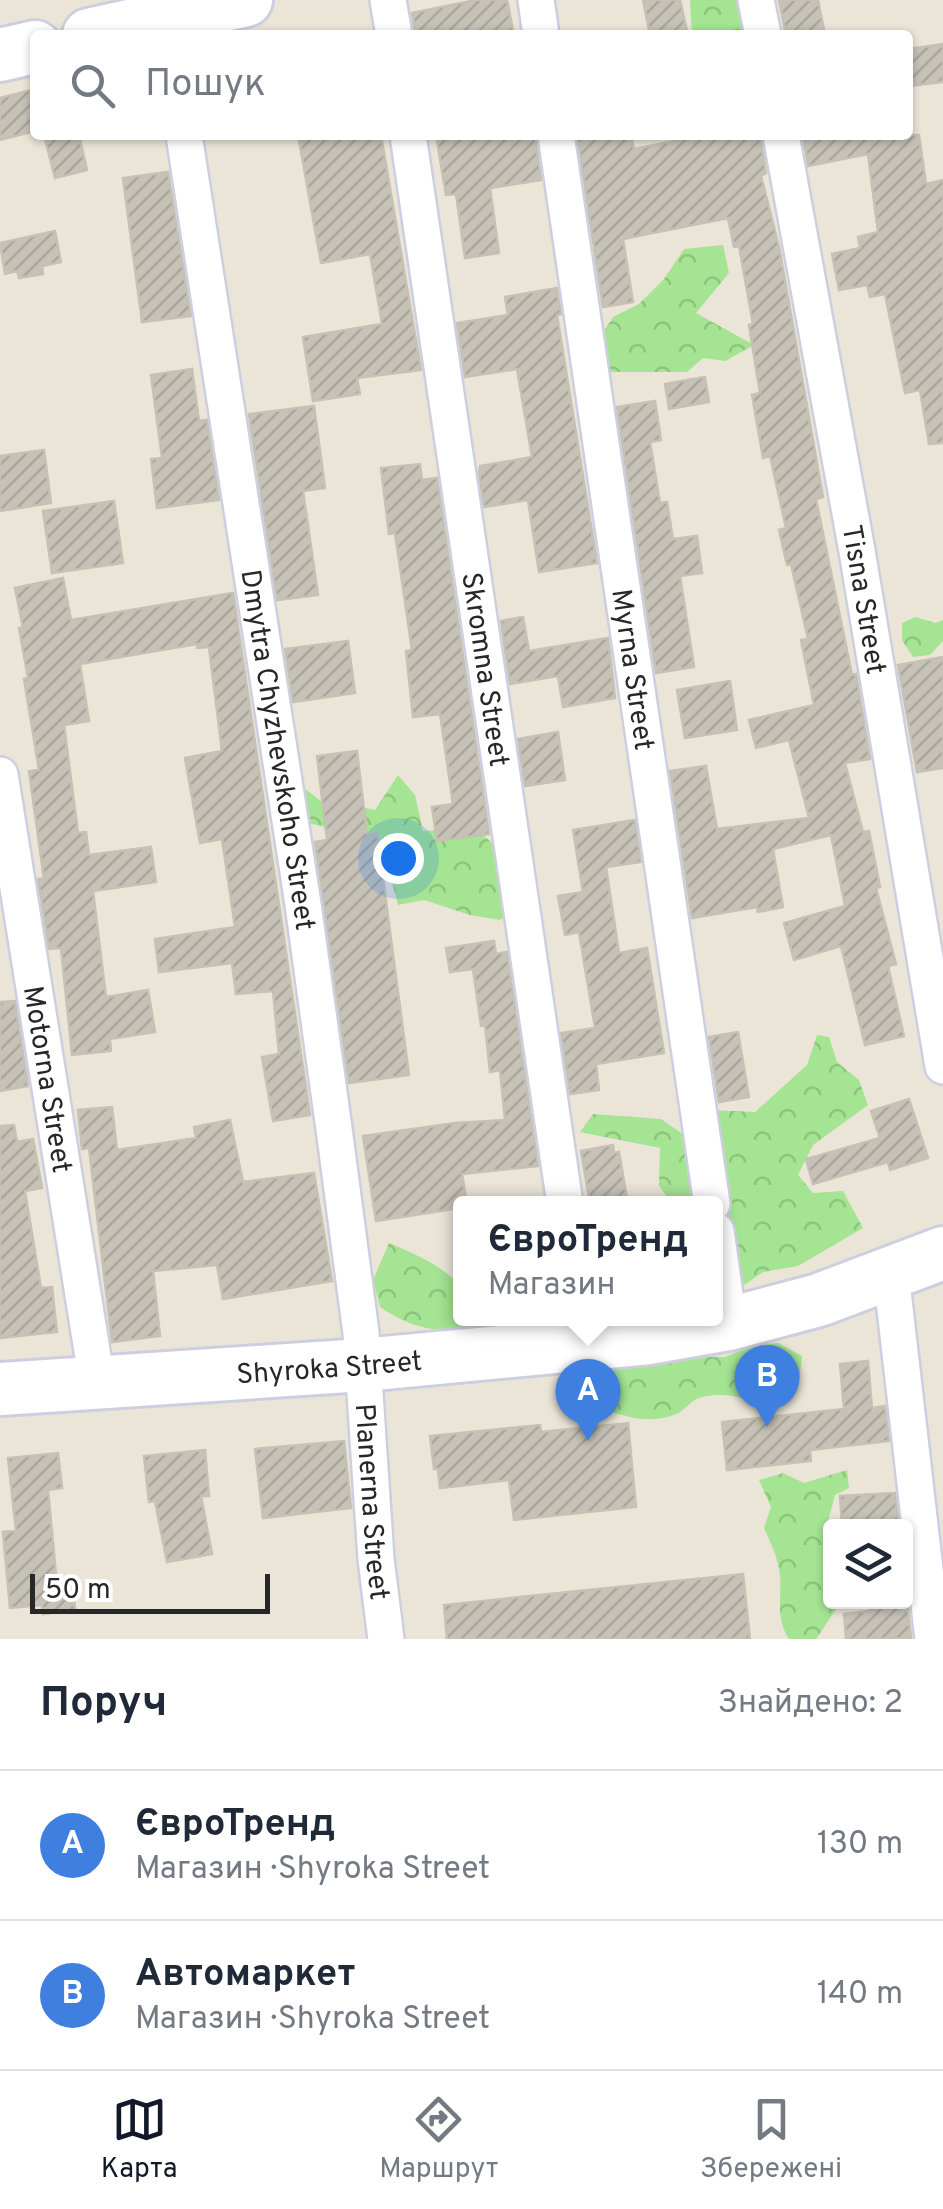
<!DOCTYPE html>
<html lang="uk">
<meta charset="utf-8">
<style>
body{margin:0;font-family:Overpass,sans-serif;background:#f6f6f7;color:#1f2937}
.controls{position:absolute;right:30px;bottom:30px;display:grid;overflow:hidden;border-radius:10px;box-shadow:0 2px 8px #0004}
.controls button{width:90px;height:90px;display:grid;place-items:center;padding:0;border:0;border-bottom:2px solid #e0e1e3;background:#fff;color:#1f2937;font:50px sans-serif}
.scale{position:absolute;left:30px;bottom:25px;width:240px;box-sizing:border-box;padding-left:10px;border:5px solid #272727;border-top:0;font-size:28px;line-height:35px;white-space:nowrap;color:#272727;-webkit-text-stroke:8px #fff;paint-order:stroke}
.you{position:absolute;left:398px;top:858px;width:35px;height:35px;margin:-25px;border:8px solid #fff;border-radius:50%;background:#1a73e8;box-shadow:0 0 0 15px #1a73e833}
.badge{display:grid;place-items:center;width:65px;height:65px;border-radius:50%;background:#111827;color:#fff;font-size:32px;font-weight:700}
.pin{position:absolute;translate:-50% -82px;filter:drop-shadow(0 2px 5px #0008)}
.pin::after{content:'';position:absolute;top:52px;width:35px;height:30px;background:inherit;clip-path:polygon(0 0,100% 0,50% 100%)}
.popup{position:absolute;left:453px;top:1196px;width:270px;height:130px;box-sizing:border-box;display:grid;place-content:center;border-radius:10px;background:#fff;filter:drop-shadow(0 2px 8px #0005);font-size:32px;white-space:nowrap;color:#747a83}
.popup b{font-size:38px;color:#1f2937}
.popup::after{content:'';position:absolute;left:50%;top:100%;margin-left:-20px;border:20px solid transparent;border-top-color:#fff}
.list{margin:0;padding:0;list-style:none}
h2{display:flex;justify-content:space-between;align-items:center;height:130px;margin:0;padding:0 40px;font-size:42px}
h2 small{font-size:32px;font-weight:400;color:#747a83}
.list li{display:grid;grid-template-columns:65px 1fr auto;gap:30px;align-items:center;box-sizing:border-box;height:150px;padding:0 40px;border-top:2px solid #e0e1e3}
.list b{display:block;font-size:38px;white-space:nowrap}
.list p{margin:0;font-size:32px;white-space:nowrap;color:#747a83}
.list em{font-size:32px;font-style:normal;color:#747a83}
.icon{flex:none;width:55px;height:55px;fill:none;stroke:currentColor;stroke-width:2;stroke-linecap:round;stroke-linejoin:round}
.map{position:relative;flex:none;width:943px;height:1639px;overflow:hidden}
.search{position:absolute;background:#fff;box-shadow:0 2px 8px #0004;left:30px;right:30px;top:30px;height:110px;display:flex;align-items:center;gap:25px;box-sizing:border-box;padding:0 35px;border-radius:10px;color:#747a83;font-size:38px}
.sheet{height:430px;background:#fff}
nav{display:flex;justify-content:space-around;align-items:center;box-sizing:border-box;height:140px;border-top:2px solid #e0e1e3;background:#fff;font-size:28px;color:#747a83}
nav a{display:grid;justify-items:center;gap:5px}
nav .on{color:#111827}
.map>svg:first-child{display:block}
.forest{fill:url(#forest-crowns)}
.building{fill:url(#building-hatch);stroke:#c6c1b2;stroke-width:2.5}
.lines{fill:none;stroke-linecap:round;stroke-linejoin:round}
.street-casing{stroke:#cdcfe1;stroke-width:40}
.secondary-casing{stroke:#cdcfe1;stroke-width:58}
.street{stroke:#fff;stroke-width:35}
.secondary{stroke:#fff;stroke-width:52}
.labels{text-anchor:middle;stroke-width:10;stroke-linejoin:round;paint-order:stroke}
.street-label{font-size:28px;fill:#272727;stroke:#fff}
</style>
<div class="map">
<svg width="943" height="1639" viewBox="0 0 943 1639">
<defs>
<pattern id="forest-crowns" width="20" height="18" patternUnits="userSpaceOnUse" patternTransform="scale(2.5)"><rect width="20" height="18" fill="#a4e492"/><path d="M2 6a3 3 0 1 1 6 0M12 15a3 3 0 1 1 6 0" fill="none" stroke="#8dc47e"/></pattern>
<pattern id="building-hatch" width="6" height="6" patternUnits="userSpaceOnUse" patternTransform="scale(2.5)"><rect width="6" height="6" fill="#c6c2b8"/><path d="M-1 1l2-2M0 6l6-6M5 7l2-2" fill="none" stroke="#aaa79e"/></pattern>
</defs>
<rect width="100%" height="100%" fill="#ebe5d8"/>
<!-- forest -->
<g class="forest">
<path d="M690 0H748L749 35H692Z"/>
<path d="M723 245 729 273 696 313 754 345 725 361 703 358 687 372H606L601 336 613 317 639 304 664 279 684 249Z"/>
<path d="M916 617 935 623 943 620V641L930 655 913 657 902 640V623Z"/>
<path d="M398 775 415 795 423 831 475 827 501 852 513 910 500 920 470 915 424 900 398 905C387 849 355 831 301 822L299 784 332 810 353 805 375 810Z"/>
<path d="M817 1035 829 1037 837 1062 859 1080 868 1105 813 1145 798 1175 813 1193 843 1191 863 1228 798 1266 763 1272 743 1286 716 1291V1204L672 1203 659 1186 660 1148 580 1132 593 1114 661 1119 690 1139 710 1110 755 1112 807 1065Z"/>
<path d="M389 1243C415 1254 442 1265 460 1286V1318L483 1319 475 1331C435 1331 414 1330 380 1307L373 1280Z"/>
<path d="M778 1343 802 1356 799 1382C754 1419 747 1387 702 1397 691 1399 686 1410 676 1414 651 1425 621 1417 599 1406V1386L616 1365 671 1356 725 1357 750 1346Z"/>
<path d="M847 1470 849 1488 835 1495 828 1521 830 1602H841L816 1639H789C775 1617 782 1598 780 1575 778 1558 771 1543 764 1528L771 1507 759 1480 783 1473 804 1483Z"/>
</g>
<!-- building -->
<g class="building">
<path d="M476 0H507L514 35H416L412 13Z"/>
<path d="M643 0H680L688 35H650Z"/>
<path d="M779 0H818L825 35H786Z"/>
<path d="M943 44V82L908 86V49Z"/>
<path d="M35 89V131L0 140V98Z"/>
<path d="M44 135H79L87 170 55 178Z"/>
<path d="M298 135H381L421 370 357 378 360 394 313 401 303 337 382 324 370 254 321 263Z"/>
<path d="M436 135H535L541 180 490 188 499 253 465 258 456 194 446 195Z"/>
<path d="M577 135H631L634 149 704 135H760L766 173 761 176 779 247 823 497 816 499 852 675 856 674 870 759 845 763 863 832 869 831 880 887 876 888 896 964 888 966 904 1036 865 1045 841 946 794 960 784 923 845 906 831 835 773 849 783 907 758 912 757 907 692 918 670 771 706 766 717 829 809 818 789 740 756 748 749 720 814 705 801 640 808 639 791 564 787 565 779 530 786 528 770 456 763 458 752 395 760 393 749 325 753 324 739 246 734 247 728 218 623 239 633 302 603 307Z"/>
<path d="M803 135H919L926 184 943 180V443L929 444 920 390 905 393 885 294 870 297 867 285 839 290 832 254 860 248 858 237 878 232 868 154 808 166Z"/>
<path d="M168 172 191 316 142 322 123 178Z"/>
<path d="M55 231 61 262 42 266 43 274 19 278 17 271 5 274 0 243Z"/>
<path d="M557 288 561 314 557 315 597 563 539 572 528 500 484 507 479 473 480 466 532 457 517 369 465 377 457 323 508 315 505 297Z"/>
<path d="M192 369 199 421 207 420 219 500 157 508 151 459 162 458 151 375Z"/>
<path d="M705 377 709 402 669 409 665 384Z"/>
<path d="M655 401 661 440 650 442 660 503 667 502 673 539 697 536 702 573 680 576 694 667 656 673 617 407Z"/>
<path d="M314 406 325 488 303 491 318 595 277 600 249 414Z"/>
<path d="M44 450 51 503 0 511V456Z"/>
<path d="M420 464 422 480 437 478 489 834 437 841 432 807 453 804 440 714 413 717 406 651 412 650 395 533 389 534 381 468Z"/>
<path d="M114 501 123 563 52 573 43 511Z"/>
<path d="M63 578 71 620 233 593 310 1115 273 1121 262 1057 279 1054 273 991 236 994 232 963 159 972 155 939 235 927 222 839 200 843 185 758 222 751 209 647 197 648V644L80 664 89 721 64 725 78 833 86 832 89 855 151 847 156 882 93 891 106 997 148 990 155 1032 110 1039 111 1051 72 1055 61 948 49 949 38 879H44L29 771 39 770 24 679 28 678 19 628H23L15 588Z"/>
<path d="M523 617 529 651 608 638 615 698 563 707 558 676 510 684 501 621Z"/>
<path d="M348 641 355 693 293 702 285 649Z"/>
<path d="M943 657V768L917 772 898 665Z"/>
<path d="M730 681 737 730 685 738 677 690Z"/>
<path d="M558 732 565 780 525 786 518 739Z"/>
<path d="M357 751 367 835 377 833 409 1075 349 1083 315 842 327 840 317 756Z"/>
<path d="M635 820 641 862 606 867 619 953 647 948 664 1053 596 1064 599 1090 570 1094 561 1033 595 1028 579 932 565 935 558 896 583 892 573 830Z"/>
<path d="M494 941 496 954 507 952 538 1166 462 1174 467 1204H460V1208L376 1221 363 1136 455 1123 505 1120 500 1070 490 1072 485 1025 481 1026 473 969 450 972 446 948Z"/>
<path d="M15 1001 28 1086 0 1091V1002Z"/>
<path d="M738 1032 749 1097 719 1102 709 1037Z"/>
<path d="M909 1099 928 1158 890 1170 888 1162 813 1184 806 1159 880 1138 871 1111Z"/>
<path d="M112 1107 117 1150 196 1138 194 1127 230 1120 243 1182 314 1173 332 1281 223 1299 217 1265 153 1271 160 1336 112 1342 89 1148 82 1149 78 1110Z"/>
<path d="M14 1125 17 1142 33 1139 42 1188 25 1191 41 1288 52 1287 57 1332 0 1338V1126Z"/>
<path d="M613 1145 614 1153 619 1152 628 1204H590L581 1151Z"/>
<path d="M868 1361 872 1408 885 1406 889 1441 810 1450 811 1461 727 1470 722 1422 844 1409 840 1364Z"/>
<path d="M628 1423 636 1507 514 1520 509 1480 440 1488 438 1469H434L430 1436 540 1425 541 1432Z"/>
<path d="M344 1441 351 1508 263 1518 255 1449Z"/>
<path d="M205 1450 209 1496H201L212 1554 167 1562 155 1501 149 1502 144 1456Z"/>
<path d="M58 1453 62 1488 48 1490 57 1585 73 1584 75 1610 43 1614 42 1605 10 1608 3 1532 16 1531 8 1458Z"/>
<path d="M895 1493 899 1526H842L840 1496Z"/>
<path d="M743 1574 750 1639H447L444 1605Z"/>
<path d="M868 1602H907L911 1638 846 1639 844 1614 869 1611Z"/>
</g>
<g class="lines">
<!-- street casing -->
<g class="street-casing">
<g id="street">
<path d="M388 0 394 35"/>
<path d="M536 0 541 35"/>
<path d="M756 0 763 35"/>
<path id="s1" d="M184 135 303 904 335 1136 361 1333 376 1559 386 1639"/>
<path id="s2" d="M408 135 565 1204"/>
<path id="s3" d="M556 135 712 1204"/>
<path id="s4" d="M781 135 857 551 943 1066"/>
<path id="s5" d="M0 775 97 1382"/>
<path d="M716 1231 729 1324"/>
<path d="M891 1274 933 1639"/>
</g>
</g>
<!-- secondary casing -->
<g class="secondary-casing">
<g id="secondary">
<path d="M89 35 246 0"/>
<path d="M0 55 35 47"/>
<path id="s6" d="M0 1389 363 1365 649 1338 729 1324 819 1300 943 1253"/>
</g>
</g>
<!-- street -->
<use href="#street" class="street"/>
<!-- secondary -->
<use href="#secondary" class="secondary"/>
</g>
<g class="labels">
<!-- street labels -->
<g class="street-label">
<text dy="10" stroke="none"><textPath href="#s4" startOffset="472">Tisna Street</textPath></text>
<text dy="10" stroke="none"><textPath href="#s2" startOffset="540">Skromna Street</textPath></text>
<text dy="10" stroke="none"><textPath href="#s3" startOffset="540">Myrna Street</textPath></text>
<text dy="10" stroke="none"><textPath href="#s1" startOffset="622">Dmytra Chyzhevskoho Street</textPath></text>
<text dy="10" stroke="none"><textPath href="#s5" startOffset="308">Motorna Street</textPath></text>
<text dy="10" stroke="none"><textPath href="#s6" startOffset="330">Shyroka Street</textPath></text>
<text dy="10" stroke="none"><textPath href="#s1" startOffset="1380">Planerna Street</textPath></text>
</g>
</g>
</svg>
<div class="controls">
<button><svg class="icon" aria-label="layers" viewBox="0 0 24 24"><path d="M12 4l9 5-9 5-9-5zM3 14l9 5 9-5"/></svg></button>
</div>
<div class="scale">50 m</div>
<div class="you"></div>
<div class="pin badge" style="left:588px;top:1441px;background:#3f7fe0">A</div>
<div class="popup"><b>ЄвроТренд</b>Магазин</div>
<div class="pin badge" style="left:767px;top:1427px;background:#3f7fe0">B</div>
<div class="search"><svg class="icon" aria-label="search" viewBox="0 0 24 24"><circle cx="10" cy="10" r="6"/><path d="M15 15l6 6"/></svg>Пошук</div>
</div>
<section class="sheet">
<h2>Поруч<small>Знайдено: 2</small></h2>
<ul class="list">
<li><span class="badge" style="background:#3f7fe0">A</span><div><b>ЄвроТренд</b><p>Магазин · Shyroka Street</p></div><em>130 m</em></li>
<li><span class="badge" style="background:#3f7fe0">B</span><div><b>Автомаркет</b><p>Магазин · Shyroka Street</p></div><em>140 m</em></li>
</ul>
</section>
<nav>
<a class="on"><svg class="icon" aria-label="map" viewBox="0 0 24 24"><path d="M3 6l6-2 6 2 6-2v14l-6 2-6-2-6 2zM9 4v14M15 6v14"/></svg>Карта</a>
<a><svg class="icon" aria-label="directions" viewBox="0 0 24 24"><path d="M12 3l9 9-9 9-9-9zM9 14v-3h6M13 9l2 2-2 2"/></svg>Маршрут</a>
<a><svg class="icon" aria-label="saved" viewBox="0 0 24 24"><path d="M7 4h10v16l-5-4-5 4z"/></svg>Збережені</a>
</nav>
